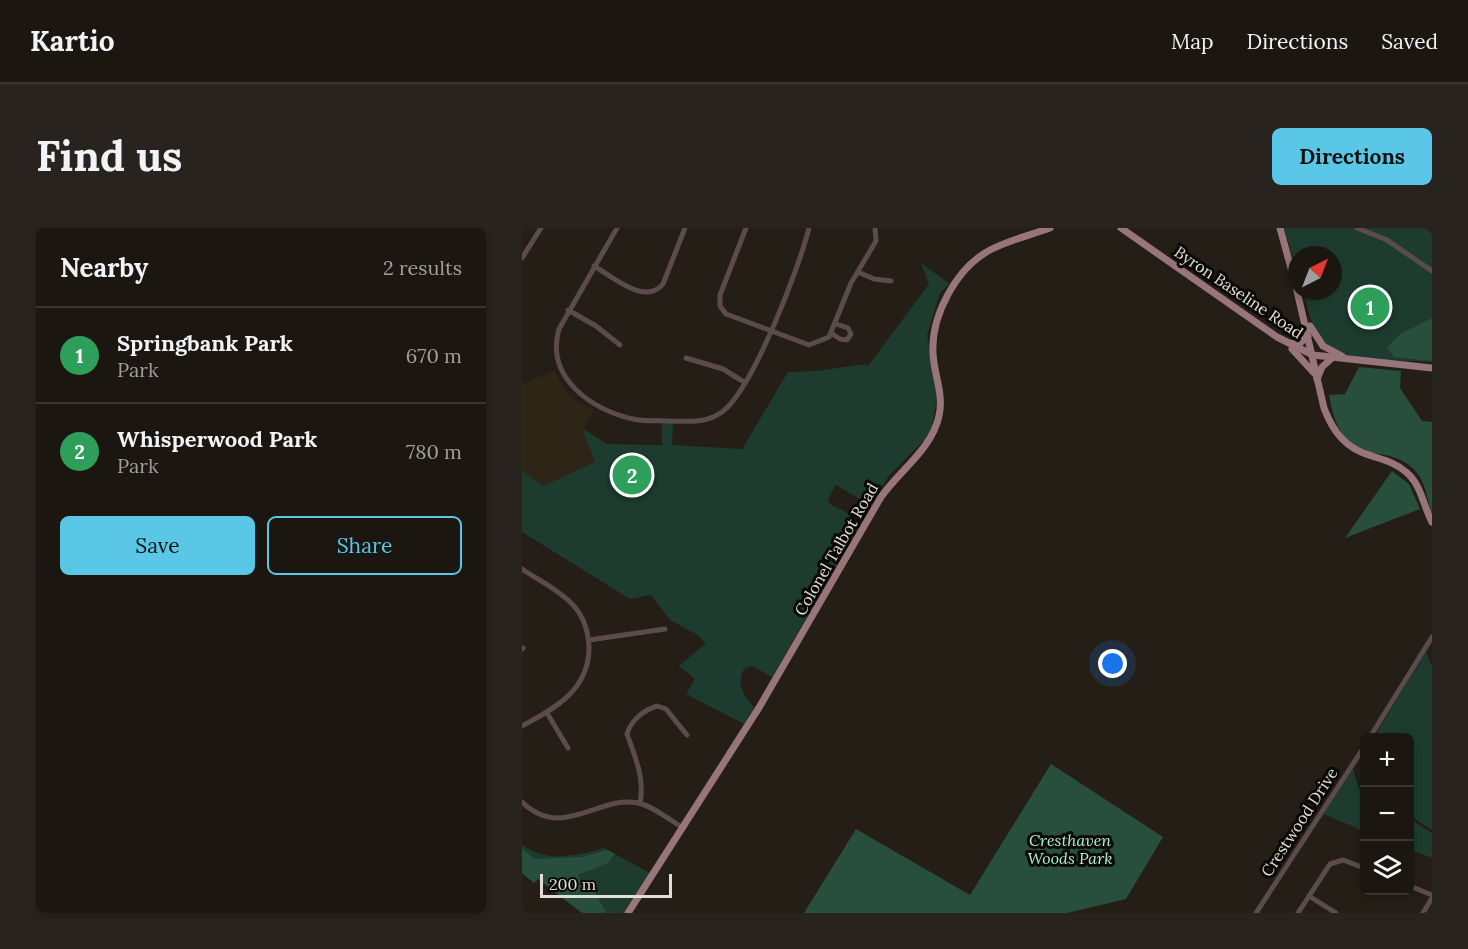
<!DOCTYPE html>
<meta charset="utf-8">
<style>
body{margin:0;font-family:Lora,serif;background:#28231e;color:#f1f3f6}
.controls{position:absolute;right:18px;bottom:18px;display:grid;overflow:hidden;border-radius:9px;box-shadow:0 3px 9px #0003}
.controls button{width:54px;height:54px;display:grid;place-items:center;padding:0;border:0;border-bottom:2px solid #393530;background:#1b1610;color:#f1f3f6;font:30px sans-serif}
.compass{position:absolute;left:766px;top:18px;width:54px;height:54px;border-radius:50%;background:#1b1610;box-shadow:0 3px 9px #0003;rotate:42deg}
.scale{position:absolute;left:18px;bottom:15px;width:132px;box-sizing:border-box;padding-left:6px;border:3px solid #e1ddd8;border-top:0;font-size:16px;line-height:21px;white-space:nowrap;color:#e1ddd8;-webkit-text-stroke:4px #0b0906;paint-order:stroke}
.you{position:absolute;left:591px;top:436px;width:21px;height:21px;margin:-15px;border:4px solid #fff;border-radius:50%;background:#1a73e8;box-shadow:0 0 0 9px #1a73e833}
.badge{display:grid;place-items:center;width:39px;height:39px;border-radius:50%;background:#5bc7e7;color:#fff;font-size:20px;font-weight:700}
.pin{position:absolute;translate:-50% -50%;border:3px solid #fff;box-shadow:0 2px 6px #0006}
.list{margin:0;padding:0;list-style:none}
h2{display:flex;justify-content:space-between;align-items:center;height:78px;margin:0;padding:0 24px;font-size:26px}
h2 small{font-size:20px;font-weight:400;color:#a09f9f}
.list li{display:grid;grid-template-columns:39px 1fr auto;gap:18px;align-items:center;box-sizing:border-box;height:96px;padding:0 24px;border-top:2px solid #393530}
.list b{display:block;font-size:22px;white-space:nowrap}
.list p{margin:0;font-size:20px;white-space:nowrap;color:#a09f9f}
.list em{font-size:20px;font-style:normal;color:#a09f9f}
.actions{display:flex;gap:12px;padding:18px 24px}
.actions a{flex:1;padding:14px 0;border:2px solid #5bc7e7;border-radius:9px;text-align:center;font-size:21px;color:#5bc7e7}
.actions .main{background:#5bc7e7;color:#111}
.icon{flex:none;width:33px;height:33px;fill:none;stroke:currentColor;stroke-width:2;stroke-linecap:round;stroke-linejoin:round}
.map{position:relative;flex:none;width:910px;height:685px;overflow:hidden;border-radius:9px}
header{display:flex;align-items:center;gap:36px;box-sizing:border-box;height:84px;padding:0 30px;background:#1b1610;border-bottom:2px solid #393530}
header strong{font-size:28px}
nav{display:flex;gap:33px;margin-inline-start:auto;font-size:21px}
.intro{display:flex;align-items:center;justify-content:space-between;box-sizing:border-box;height:144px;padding:0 36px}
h1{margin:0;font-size:42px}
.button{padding:15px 27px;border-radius:9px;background:#5bc7e7;color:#111;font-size:21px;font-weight:700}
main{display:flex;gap:36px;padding:0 36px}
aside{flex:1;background:#1b1610;border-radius:9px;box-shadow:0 3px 9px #0003}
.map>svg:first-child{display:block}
.built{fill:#2e2517}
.green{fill:#1d3c2f}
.forest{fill:#284e3d}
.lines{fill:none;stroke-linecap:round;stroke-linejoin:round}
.minor{stroke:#5b4b4d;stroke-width:5}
.major{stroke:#97757a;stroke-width:7}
.labels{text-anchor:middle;stroke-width:6;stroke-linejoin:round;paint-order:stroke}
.street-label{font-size:16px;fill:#e1ddd8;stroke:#0b0906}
.park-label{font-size:16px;font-style:italic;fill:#aef2d2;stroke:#0b0906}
</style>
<header>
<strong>Kartio</strong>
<nav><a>Map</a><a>Directions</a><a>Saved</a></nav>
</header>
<div class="intro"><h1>Find us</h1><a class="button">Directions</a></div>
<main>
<aside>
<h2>Nearby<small>2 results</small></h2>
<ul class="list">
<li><span class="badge" style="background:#2e9e5b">1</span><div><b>Springbank Park</b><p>Park</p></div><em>670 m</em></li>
<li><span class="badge" style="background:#2e9e5b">2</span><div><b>Whisperwood Park</b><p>Park</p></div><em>780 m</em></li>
</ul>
<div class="actions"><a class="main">Save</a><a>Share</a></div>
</aside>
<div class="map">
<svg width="910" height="685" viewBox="0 0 910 685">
<rect width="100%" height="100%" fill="#241e16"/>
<!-- built -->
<path class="built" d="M32 143 47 168 72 183 60 200 74 234 21 258 0 243V156Z"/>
<!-- green -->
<g class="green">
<path d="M762 0H910V134C883 131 820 136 802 115 789 101 786 80 781 63H811V27H775V43Z"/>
<path d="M399 35 428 56 418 65 405 107 415 169 410 199 403 211 366 249 349 278 314 257 306 271 309 277 326 285 330 295 336 300 250 449 230 438 222 441C214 456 221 467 232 479L222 496 164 466 173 451 157 438 184 415 174 406 148 392 129 367 108 371 0 304V243L21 258 73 234 60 200 85 216 140 217V194L151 193 150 217 220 221 266 144 295 143 343 136 346 138 407 56Z"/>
<path d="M904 424 910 439V602L888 588V509H852Z"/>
<path d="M831 541 837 561 842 564V603L801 586Z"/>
<path d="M888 591 910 605V630L888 621Z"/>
<path d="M0 617C25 635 54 628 82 620L128 645 101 685H60L16 651 12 655 0 645Z"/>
</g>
<!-- forest -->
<g class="forest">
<path d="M910 90V133L872 129 865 119 880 105Z"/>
<path d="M837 139 879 143 878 160 900 193 910 194V285C905 272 904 257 896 246 867 208 821 250 807 167L823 166Z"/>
<path d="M870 243 887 256 898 281 823 310Z"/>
<path d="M529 536 641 609 604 671 545 685H282L334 601 448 667Z"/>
<path d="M0 621 13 631 61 629 85 622 93 626 86 635 56 647 59 655 71 660 84 685H60L16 651 12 655 0 645Z"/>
</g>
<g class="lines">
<!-- minor -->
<g class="minor">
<path d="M95 0 37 101C23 149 69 182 111 191 123 194 136 192 147 193 167 193 183 196 200 184 231 161 277 40 287 0"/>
<path d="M224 0 198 67V78L204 86 287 117 307 109 329 55 354 13 353 0"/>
<path d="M835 0 865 12 910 43"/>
<path d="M0 30 19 0"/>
<path d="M72 38C91 49 123 78 141 56L163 0"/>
<path d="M336 44 352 51 369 53"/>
<path d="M46 82 74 98 98 117"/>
<path d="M309 105 318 111 325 112 329 106 326 100 314 96"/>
<path d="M164 130 201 141 222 154"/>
<path d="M0 341C16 352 37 362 50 376 61 387 66 402 67 418 68 461 34 480 0 498"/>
<path d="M67 412 143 401"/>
<path d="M0 421 1 420"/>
<path d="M25 485 46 520"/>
<path d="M848 509 910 409"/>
<path d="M0 574C41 613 75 567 116 575 131 578 148 592 161 600"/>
<path d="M118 575C123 550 113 529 105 506 109 492 122 482 135 478L144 481 165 507"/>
<path d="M888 658 910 667"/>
<path d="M787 668 814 685"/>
<path d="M734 685 842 519"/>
<path d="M776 685 808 636 821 632 842 640"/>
<path d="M901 685 910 670"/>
</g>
<!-- major -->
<g class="major">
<path d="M599 0 755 109 791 127 910 140"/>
<path d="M758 0 775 62"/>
<path d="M775 63 802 180C811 204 824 221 850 228 862 232 874 235 884 244 899 256 901 277 910 294"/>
<path d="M788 98 801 118 820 128"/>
<path d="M769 115 776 117 786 108"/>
<path d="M770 121 793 146"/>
<path d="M795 151 800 139 809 131"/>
<path d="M106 685 238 478 359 269C377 243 410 221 417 188 422 166 412 147 411 125 409 88 434 40 468 22 487 12 509 7 528 0"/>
</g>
</g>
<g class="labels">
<!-- street labels -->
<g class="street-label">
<text transform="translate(717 64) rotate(34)" y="6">Byron Baseline Road</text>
<text transform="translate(314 321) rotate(-60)" y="6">Colonel Talbot Road</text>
<text transform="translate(777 594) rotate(-57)" y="6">Crestwood Drive</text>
</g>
<!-- park labels -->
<g class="park-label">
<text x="548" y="618">Cresthaven<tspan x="548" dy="18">Woods Park</tspan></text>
</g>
</g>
</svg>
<div class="controls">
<button>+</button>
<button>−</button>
<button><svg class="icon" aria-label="layers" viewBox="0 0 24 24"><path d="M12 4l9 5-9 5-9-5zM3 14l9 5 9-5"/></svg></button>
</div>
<svg class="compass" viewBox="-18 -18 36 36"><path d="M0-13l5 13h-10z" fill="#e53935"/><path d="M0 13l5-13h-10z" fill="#a09f9f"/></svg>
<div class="scale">200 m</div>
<div class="you"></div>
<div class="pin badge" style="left:848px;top:79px;background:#2e9e5b">1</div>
<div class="pin badge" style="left:110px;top:247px;background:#2e9e5b">2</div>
</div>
</main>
